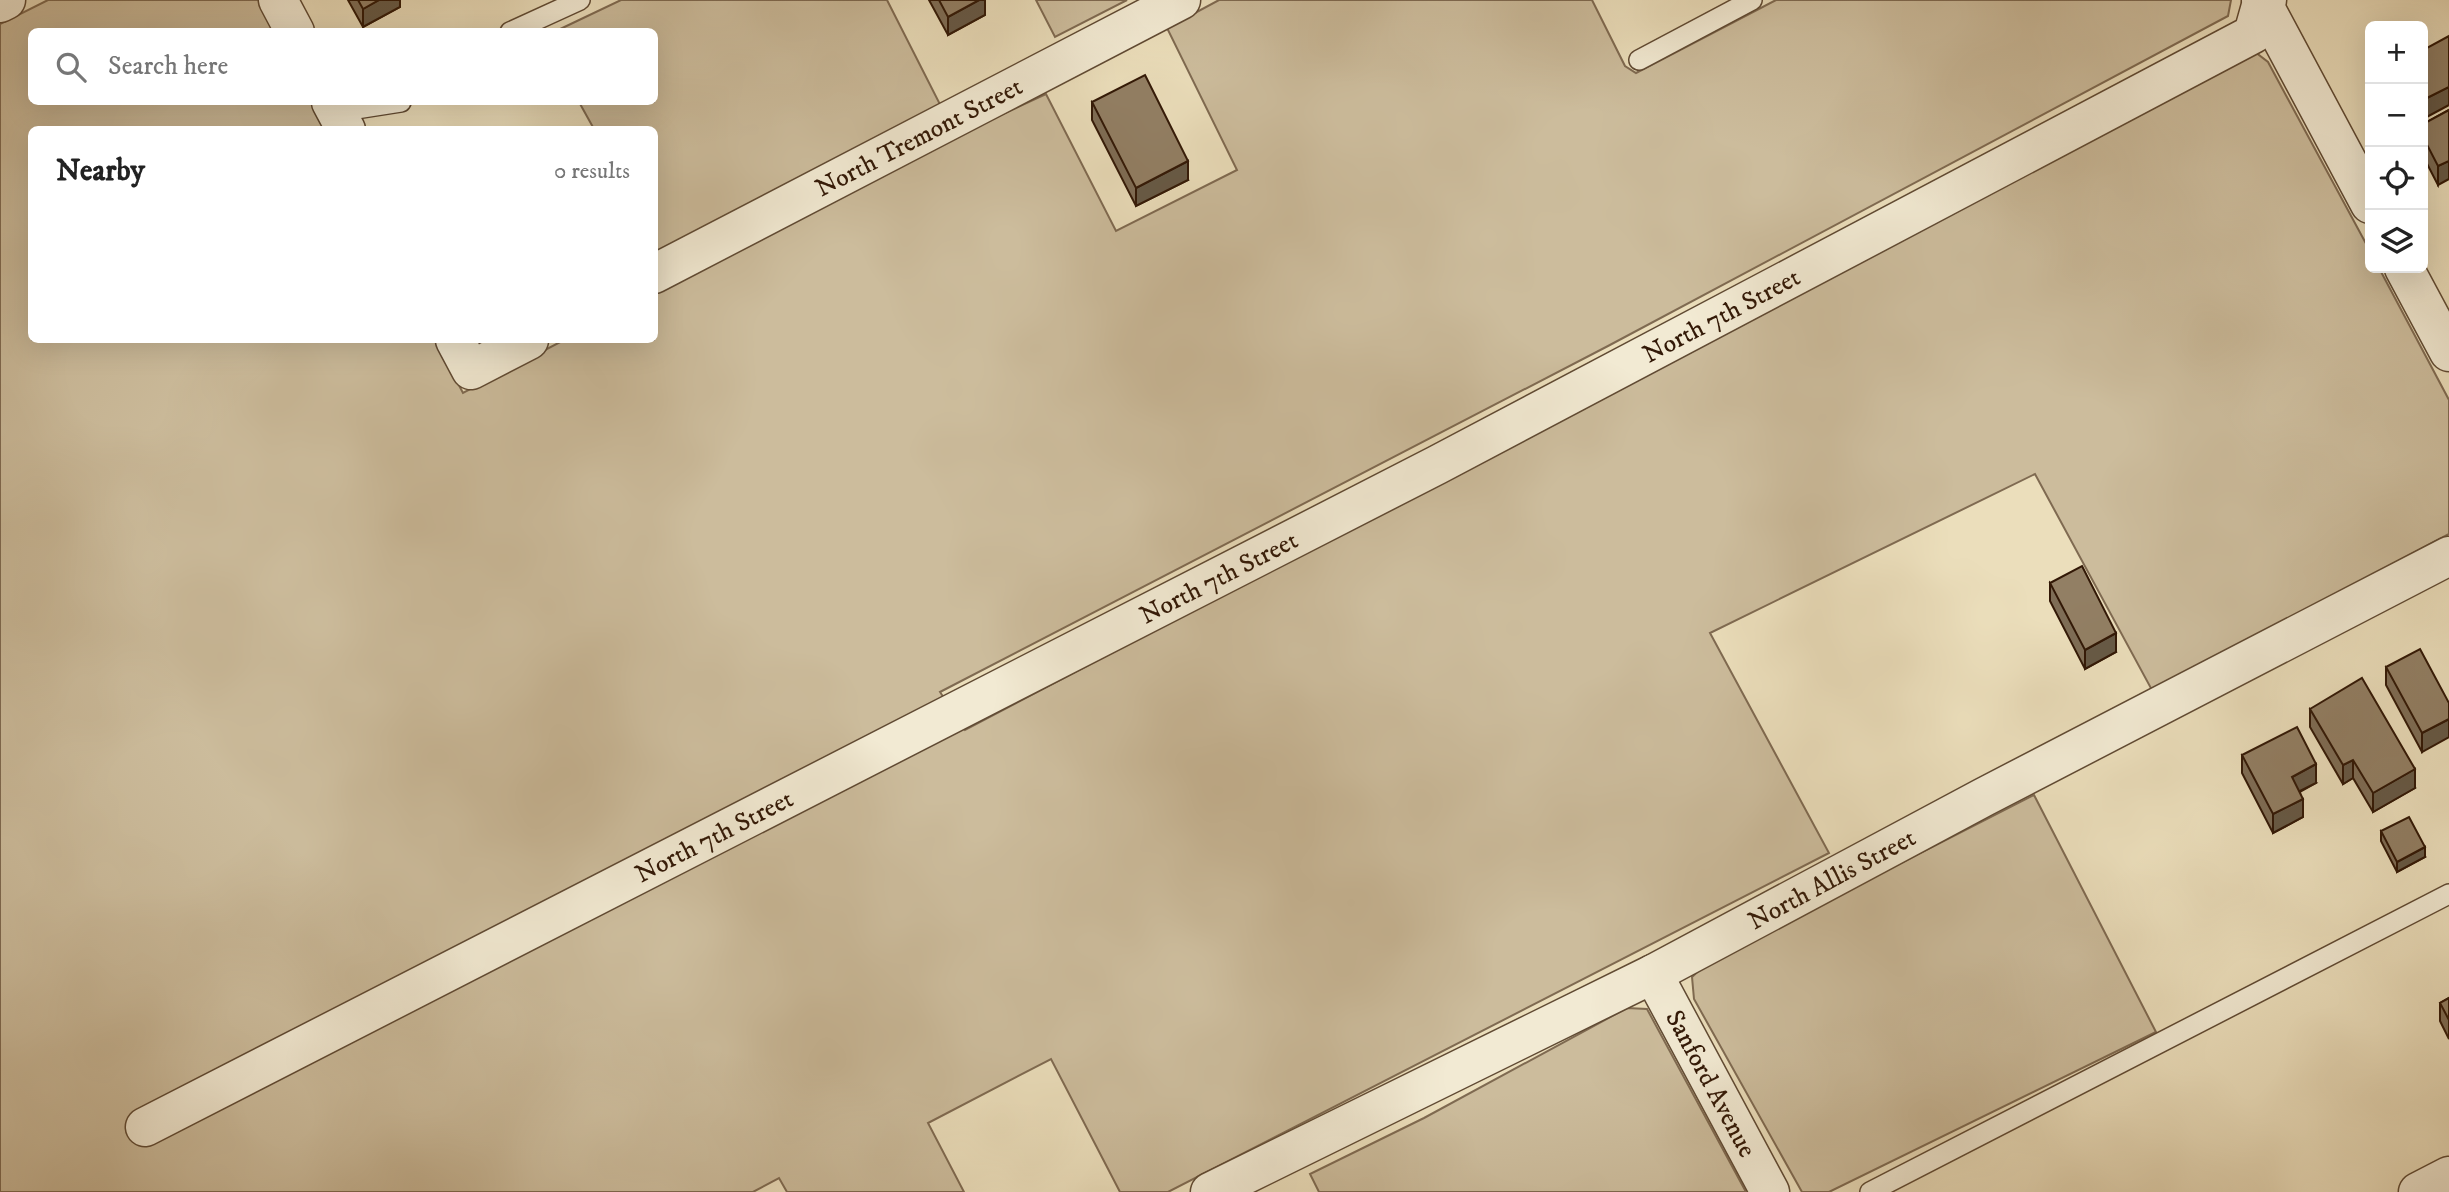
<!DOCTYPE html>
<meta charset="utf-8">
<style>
body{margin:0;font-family:"IM FELL DW Pica",serif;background:#f2f2f2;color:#222}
.controls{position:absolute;right:21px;top:21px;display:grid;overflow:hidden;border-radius:10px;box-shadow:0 7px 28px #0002}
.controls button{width:63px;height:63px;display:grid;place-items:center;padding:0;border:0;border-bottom:2px solid #e0e0e0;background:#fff;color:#222;font:35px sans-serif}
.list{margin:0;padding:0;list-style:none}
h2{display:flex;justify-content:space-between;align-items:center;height:91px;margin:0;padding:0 28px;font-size:30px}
h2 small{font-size:23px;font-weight:400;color:#767676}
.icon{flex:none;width:38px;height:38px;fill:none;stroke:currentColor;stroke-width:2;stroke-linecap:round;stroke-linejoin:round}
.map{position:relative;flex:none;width:2449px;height:1192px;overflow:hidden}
.search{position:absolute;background:#fff;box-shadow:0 7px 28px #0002;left:28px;top:28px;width:630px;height:77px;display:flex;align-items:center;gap:18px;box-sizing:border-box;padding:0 24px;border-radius:10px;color:#767676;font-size:26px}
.panel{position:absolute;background:#fff;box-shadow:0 7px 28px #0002;left:28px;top:126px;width:630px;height:217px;border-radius:10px}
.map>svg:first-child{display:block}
.green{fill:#ccbc9c;stroke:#7f6a51;stroke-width:2}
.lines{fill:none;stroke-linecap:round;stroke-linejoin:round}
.lane-casing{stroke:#604a33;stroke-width:22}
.street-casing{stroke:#604a33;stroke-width:41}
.lane{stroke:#f2ead3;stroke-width:19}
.street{stroke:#f2ead3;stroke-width:38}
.wall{fill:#7e6d56;stroke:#321806;stroke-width:2}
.shaded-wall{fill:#665946;stroke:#321806;stroke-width:2}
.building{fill:#927f64;stroke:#321806;stroke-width:2}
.labels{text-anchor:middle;stroke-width:6;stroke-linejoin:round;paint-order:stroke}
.street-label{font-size:26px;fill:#321806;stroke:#f2ead3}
</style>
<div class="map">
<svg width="2449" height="1192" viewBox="0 0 2449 1192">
<rect width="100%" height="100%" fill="#ebdebb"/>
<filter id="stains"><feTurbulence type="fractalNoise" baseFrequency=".00286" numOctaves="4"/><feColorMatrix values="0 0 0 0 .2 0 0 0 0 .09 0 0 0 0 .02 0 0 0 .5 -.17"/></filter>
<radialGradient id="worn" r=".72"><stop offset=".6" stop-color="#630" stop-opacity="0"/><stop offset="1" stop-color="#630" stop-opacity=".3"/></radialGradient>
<!-- green -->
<g class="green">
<path d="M48 0H261L277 31 32 32V102H313L327 129 32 130V340H435L463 393 564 340H654L655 291 672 281 655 247 654 130 594 129 579 102H654V32L556 31 621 0H887L956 136 1046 94 1116 231 1237 170 1167 28 1219 0H1592L1625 66 1636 73 1776 0H2231L2228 16 1608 346 940 692 965 730 2255 52 2268 62 2370 251V268H2379L2449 400V534L2153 692 2035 474 1710 633 1829 853 1168 1192H1120L1051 1059 928 1123 964 1192H787L779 1178 753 1192H0V24Z"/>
<path d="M1036 0H1127L1055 37Z"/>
<path d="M2034 795 2156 1032 1829 1192H1802L1694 999 1692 977 1709 961Z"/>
<path d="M1627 1008 1647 1009 1746 1192H1319L1310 1174 1424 1118Z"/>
</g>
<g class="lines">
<!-- lane casing -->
<g class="lane-casing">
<g id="lane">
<path d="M510 32 580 0"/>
<path d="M1639 60 1752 0"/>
<path d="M337 112 401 102"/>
<path d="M1870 1192 2449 894"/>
</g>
</g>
<!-- street casing -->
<g class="street-casing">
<g id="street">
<path d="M278 0 295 32"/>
<path d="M2261 0 2370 204"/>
<path d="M0 3 6 0"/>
<path d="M331 102 346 130"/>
<path d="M2404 268 2449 352"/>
<path id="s1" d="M654 274 1181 0"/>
<path d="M455 340 471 370 529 340"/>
<path id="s2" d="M1653 974 1770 1192"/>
<path id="s3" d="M145 1127 1437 465 2253 34 2262 2 2267 0"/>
<path id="s4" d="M1210 1192 1653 974 1984 797 2449 556"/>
<path d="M2418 1192 2449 1176"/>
</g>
</g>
<!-- lane -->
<use href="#lane" class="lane"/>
<!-- street -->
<use href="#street" class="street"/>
</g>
<!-- wall -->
<g class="wall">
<path d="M348 0H400V7L363 27Z"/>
<path d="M929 0H985V15L948 35Z"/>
<path d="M1092 102 1188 180 1136 206 1092 120Z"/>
<path d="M2449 110 2438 185 2423 156V124Z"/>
<path d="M2050 583 2116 652 2085 669 2050 601Z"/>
<path d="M2386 667 2449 703 2422 752 2386 685Z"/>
<path d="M2310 709 2415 788 2373 812 2353 778 2343 784 2310 727Z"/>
<path d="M2242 755 2316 783 2300 792 2303 817 2273 833 2242 773Z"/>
<path d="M2381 831 2425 857 2397 872 2381 841Z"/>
<path d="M2449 998V1039L2440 1021V1003Z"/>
</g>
<!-- shaded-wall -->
<g class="shaded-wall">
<path d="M379 0H400V7L363 27V9Z"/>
<path d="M979 0H985V15L948 35V17Z"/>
<path d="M2449 87V105L2423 119V100Z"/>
<path d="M1188 161V180L1136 206V188Z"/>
<path d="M2449 161V179L2438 185V166Z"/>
<path d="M2116 633V652L2085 669V650Z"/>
<path d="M2449 719V737L2422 752V733Z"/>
<path d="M2353 760V778L2343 784V765Z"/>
<path d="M2316 764V783L2292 795V777Z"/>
<path d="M2415 769V788L2373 812V793Z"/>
<path d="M2303 799V817L2273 833V814Z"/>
<path d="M2425 847V857L2397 872V862Z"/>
</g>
<!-- building -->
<g class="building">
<path d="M358 0H379L363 9Z"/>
<path d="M939 0H979L948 17Z"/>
<path d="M2449 36V87L2423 100V50Z"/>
<path d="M1145 75 1188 161 1136 188 1092 102Z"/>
<path d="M2449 110V161L2438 166 2423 137V124Z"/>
<path d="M2082 566 2116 633 2085 650 2050 583Z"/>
<path d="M2420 649 2449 703V719L2422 733 2386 667Z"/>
<path d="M2362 678 2415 769 2373 793 2353 760 2343 765 2310 709Z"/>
<path d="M2297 727 2316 764 2292 777 2303 799 2273 814 2242 755Z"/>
<path d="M2409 817 2425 847 2397 862 2381 831Z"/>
<path d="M2449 998V1020L2440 1003Z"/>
</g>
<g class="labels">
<!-- street labels -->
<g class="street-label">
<text dy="9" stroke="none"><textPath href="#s1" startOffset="298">North Tremont Street</textPath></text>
<text dy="9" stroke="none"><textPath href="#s3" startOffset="1773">North 7th Street</textPath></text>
<text dy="9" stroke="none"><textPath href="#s3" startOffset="1206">North 7th Street</textPath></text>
<text dy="9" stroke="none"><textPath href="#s3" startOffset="639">North 7th Street</textPath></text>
<text dy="9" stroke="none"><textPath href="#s4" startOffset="696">North Allis Street</textPath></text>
<text dy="9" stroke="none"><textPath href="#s2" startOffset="124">Sanford Avenue</textPath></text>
</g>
</g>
<rect width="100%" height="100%" filter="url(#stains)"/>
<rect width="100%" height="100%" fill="url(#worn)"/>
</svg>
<div class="controls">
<button>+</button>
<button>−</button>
<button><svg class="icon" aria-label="locate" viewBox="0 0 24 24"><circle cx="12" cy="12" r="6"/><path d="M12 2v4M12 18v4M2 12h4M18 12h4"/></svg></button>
<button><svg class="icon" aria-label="layers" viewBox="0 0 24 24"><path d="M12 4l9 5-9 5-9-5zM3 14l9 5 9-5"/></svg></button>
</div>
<div class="search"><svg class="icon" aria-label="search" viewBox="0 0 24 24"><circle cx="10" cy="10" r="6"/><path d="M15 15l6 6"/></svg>Search here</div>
<section class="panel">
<h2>Nearby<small>0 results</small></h2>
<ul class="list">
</ul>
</section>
</div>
